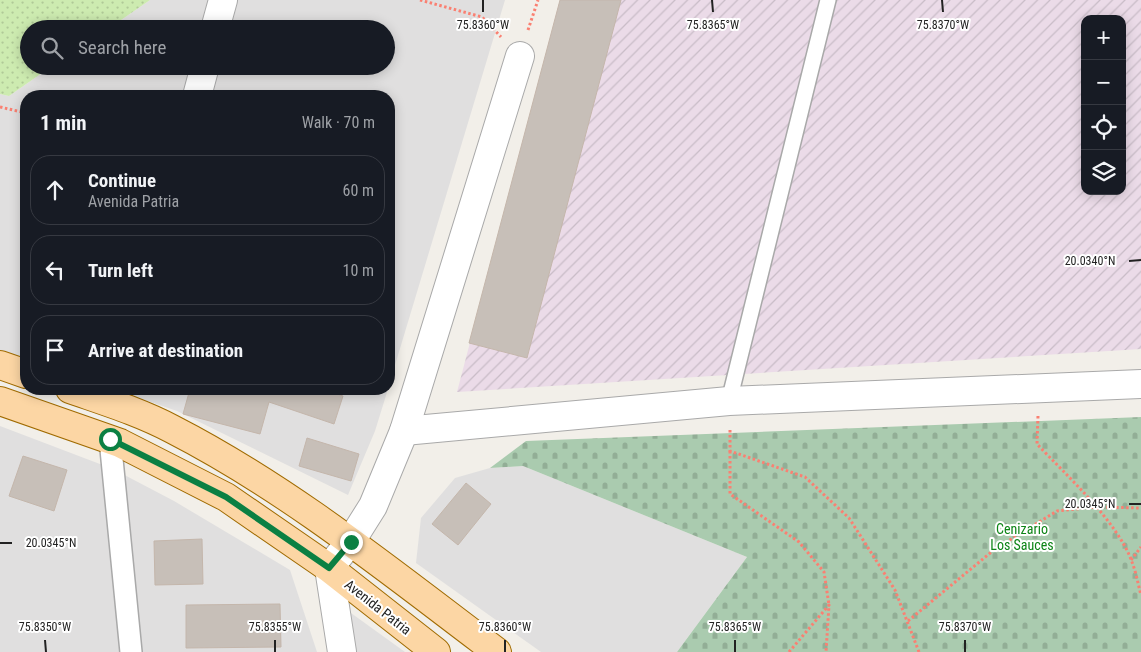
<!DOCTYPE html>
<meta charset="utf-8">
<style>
body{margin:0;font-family:"Roboto Condensed",sans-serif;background:#242831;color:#f1f3f6}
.controls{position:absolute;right:15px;top:15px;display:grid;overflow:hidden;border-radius:10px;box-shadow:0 2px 12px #0003}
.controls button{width:45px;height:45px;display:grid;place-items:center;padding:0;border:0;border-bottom:1px solid #363941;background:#171b24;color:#f1f3f6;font:25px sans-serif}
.stop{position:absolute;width:15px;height:15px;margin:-11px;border:4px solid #0b8043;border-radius:50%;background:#fff}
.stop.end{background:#0b8043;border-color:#fff;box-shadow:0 1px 5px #0008}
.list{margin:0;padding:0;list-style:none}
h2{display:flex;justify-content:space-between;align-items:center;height:65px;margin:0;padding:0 20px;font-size:21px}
h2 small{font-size:16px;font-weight:400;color:#9ea1a6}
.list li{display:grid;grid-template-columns:32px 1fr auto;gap:15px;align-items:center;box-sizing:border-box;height:70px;margin:0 10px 10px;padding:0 10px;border:1px solid #363941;border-radius:20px}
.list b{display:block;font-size:19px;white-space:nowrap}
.list p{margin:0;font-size:16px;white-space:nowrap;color:#9ea1a6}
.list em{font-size:16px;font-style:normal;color:#9ea1a6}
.icon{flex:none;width:28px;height:28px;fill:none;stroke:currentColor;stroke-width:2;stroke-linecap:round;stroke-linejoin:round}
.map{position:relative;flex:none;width:1141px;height:652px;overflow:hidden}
.search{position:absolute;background:#171b24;box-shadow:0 2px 12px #0003;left:20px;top:20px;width:375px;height:55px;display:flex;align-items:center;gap:12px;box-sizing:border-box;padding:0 18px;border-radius:28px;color:#9ea1a6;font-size:19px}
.panel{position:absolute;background:#171b24;box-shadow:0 2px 12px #0003;left:20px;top:90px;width:375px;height:305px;border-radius:20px}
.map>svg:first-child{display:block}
.residential{fill:#e0dfdf}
.industrial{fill:url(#industrial-furrows);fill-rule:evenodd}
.grass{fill:url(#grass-dots)}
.cemetery{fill:url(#cemetery-stones)}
.building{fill:#c7bfb8;stroke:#c4b6ab}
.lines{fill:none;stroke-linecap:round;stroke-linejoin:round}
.service-casing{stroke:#a9a9a9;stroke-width:18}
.pedestrian-casing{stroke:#a9a9a9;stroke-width:24}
.minor-casing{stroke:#a9a9a9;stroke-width:30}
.primary-casing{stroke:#a06b00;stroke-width:30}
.path{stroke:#fa8072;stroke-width:3;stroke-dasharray:2.5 2.5;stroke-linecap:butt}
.service{stroke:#fff;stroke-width:15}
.pedestrian{stroke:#fff;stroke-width:21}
.minor{stroke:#fff;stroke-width:28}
.primary{stroke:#fcd6a4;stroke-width:28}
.route{stroke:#0b8043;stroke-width:6}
.ticks{fill:none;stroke:#222;stroke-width:2}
.labels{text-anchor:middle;stroke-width:4;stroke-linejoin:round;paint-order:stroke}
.park-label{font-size:14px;fill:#0c8416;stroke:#fff}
.street-label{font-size:14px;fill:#222;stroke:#fff}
.ticks-label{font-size:12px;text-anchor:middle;fill:#222;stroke:#fff;stroke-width:4;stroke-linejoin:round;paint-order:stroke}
</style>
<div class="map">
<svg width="1141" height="652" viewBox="0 0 1141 652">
<defs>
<pattern id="industrial-furrows" width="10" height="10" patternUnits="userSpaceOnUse" patternTransform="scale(1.25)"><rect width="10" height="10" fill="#ebdbe8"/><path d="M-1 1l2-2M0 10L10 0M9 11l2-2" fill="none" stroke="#c9bcc7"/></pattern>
<pattern id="grass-dots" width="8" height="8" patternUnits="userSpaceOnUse" patternTransform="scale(1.25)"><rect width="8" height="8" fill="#cdebb0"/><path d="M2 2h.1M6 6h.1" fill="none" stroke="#b0c997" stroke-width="1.8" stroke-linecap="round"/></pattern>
<pattern id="cemetery-stones" width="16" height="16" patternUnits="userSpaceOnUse" patternTransform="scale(1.25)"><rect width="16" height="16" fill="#aacbaf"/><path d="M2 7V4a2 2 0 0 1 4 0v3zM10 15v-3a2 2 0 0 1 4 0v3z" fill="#92ae96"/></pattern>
</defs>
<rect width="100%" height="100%" fill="#f2efe9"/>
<!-- residential -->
<g class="residential">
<path d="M150 0H505L389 385V96H26V359L0 350V94L9 96 52 66H386V29H108Z"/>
<path d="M113 389H388L375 431 348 495 177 411Z"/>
<path d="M0 426 113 469 174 501 290 570 317 652H0Z"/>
<path d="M523 466 747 557 677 652H541L416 563 421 518 455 478 490 468Z"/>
<path d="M344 608 405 652H357Z"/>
</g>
<!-- industrial -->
<path class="industrial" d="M560 0H1141V349L457 392ZM1085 19H1122V191H1085Z"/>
<!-- grass -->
<path class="grass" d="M0 0H150L108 29H29V66H52L9 96 0 94Z"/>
<!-- cemetery -->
<path class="cemetery" d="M1141 417V652H677L747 557 523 466 490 468 526 441Z"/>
<!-- building -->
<g class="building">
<path d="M560 0H621L527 358 469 343Z"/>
<path d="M190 389H323L343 396 334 424 269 402 260 434 183 414Z"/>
<path d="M307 438 359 454 351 481 299 466Z"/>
<path d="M23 456 67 470 54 511 9 496Z"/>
<path d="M466 483 491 504 458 545 432 524Z"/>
<path d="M202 539 203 584 155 585 154 541Z"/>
<path d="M280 604 281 647 186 648V605Z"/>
</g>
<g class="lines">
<!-- service casing -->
<g class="service-casing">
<path id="service" d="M729 401 828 0"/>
</g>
<!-- pedestrian casing -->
<g class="pedestrian-casing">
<path id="pedestrian" d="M110 439 131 652"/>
</g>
<!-- minor casing -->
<g class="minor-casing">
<g id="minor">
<path d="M215 29 223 0"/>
<path d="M197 96 205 66"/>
<path d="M404 431 729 401 1141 384"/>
<path d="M342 652 329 568 351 541 373 506 404 431 520 56"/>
</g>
</g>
<!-- primary casing -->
<g class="primary-casing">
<g id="primary">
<path d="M0 365 26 374"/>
<path d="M70 389C104 401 140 412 172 429 289 489 392 573 497 652"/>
<path d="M0 401 120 443 226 497 329 568 436 652"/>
</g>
</g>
<!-- path -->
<g class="path">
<path d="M420 0 482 17 501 37"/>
<path d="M528 30 538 0"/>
<path d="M0 107 26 113"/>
<path d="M1038 416 1037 444C1066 475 1118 522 1132 562 1136 572 1138 584 1141 595"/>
<path d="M730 430V451L805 477 849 518 895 590 919 652"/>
<path d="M730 451V494L799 542 824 572 829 605"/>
<path d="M1131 560 1141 547"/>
<path d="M908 621 995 549 1057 511 1096 507 1141 508"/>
<path d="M789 652 829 605 826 652"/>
</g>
<!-- service -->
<use href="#service" class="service"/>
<!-- pedestrian -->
<use href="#pedestrian" class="pedestrian"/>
<!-- minor -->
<use href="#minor" class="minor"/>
<!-- primary -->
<use href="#primary" class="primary"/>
</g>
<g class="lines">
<!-- route -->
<path class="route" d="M110 439 226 497 329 568 351 542"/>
</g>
<!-- ticks -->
<path class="ticks" d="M483 0V12M712 0 713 12M942 0 943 12M1129 261 1141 260M1129 504H1141M0 543H12M45 640 46 652M275 640V652M505 640V652M735 640V652M965 640V652"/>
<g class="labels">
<!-- park labels -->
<g class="park-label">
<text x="1022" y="534">Cenizario<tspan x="1022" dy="16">Los Sauces</tspan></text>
</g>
<!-- street labels -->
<g class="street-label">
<text transform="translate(378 607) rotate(38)" y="5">Avenida Patria</text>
</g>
</g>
<g class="ticks-label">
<text x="483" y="29">75.8360°W</text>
<text x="713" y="29">75.8365°W</text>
<text x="943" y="29">75.8370°W</text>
<text x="1090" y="265">20.0340°N</text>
<text x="1090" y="508">20.0345°N</text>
<text x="51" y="547">20.0345°N</text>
<text x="45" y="631">75.8350°W</text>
<text x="275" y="631">75.8355°W</text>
<text x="505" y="631">75.8360°W</text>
<text x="735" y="631">75.8365°W</text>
<text x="965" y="631">75.8370°W</text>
</g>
</svg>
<div class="controls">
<button>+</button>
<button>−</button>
<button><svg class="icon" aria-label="locate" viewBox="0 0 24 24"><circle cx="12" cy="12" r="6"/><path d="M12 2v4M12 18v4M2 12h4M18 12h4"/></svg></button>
<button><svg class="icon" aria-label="layers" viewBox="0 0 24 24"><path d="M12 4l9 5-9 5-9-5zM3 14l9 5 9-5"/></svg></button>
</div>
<div class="stop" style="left:110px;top:439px"></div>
<div class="stop end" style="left:351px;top:542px"></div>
<div class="search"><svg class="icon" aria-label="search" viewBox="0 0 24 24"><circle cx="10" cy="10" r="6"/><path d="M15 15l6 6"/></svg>Search here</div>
<section class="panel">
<h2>1 min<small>Walk · 70 m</small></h2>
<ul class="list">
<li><svg class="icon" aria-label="ahead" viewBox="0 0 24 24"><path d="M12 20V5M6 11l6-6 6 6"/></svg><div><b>Continue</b><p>Avenida Patria</p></div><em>60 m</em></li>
<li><svg class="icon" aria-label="left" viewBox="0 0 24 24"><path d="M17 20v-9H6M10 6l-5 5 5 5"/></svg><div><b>Turn left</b></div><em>10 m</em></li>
<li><svg class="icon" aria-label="arrive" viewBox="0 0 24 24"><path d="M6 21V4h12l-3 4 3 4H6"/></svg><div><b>Arrive at destination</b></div></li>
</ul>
</section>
</div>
